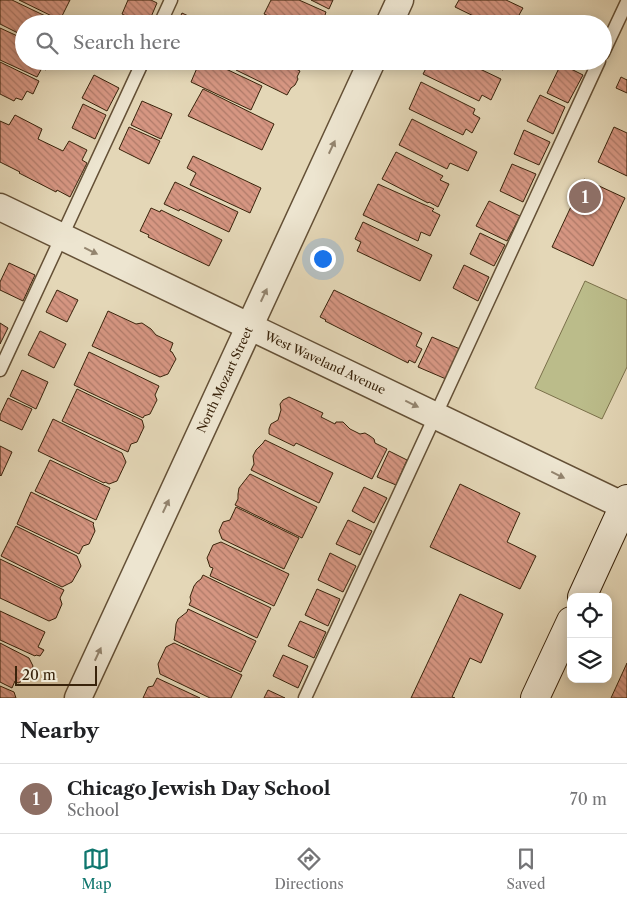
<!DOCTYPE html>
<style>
body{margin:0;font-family:"Libre Caslon Text",serif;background:#f2f2f2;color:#202124}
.controls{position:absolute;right:15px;bottom:15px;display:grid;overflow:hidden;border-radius:10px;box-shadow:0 2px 12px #0003}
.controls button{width:45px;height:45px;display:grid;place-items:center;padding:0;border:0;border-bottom:1px solid #e0e0e0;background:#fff;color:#202124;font:25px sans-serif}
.scale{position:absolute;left:15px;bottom:12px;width:82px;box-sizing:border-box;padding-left:5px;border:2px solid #39230b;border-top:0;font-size:14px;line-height:18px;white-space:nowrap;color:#39230b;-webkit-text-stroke:4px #ede5d0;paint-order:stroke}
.you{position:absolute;left:322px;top:258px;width:18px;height:18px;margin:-12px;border:4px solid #fff;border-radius:50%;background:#1a73e8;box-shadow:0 0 0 8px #1a73e833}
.badge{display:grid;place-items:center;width:32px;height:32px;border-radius:50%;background:#0f766e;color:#fff;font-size:16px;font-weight:700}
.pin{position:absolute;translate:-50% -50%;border:2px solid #fff;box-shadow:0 1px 5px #0006}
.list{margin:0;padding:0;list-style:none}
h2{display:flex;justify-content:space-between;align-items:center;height:65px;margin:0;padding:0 20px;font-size:21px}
h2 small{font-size:16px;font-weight:400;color:#757577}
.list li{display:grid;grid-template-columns:32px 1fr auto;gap:15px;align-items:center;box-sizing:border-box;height:70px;padding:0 20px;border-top:1px solid #e0e0e0}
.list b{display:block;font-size:19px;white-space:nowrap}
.list p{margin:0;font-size:16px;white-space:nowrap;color:#757577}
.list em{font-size:16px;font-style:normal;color:#757577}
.icon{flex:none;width:28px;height:28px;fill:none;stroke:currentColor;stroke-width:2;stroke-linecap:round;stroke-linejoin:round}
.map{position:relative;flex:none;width:627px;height:698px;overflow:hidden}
.search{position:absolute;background:#fff;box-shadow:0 2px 12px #0003;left:15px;right:15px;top:15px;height:55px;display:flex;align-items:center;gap:12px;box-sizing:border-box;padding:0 18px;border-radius:28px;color:#757577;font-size:19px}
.sheet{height:135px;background:#fff}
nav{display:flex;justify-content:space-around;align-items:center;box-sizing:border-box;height:70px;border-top:1px solid #e0e0e0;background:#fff;font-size:14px;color:#757577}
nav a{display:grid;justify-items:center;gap:2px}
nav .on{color:#0f766e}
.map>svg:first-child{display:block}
.green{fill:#bbbc8a;stroke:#7a704a}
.building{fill:url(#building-back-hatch);stroke:#39230b}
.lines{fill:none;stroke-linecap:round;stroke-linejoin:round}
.lane-casing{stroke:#645036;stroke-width:15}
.street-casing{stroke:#645036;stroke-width:29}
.secondary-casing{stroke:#39230b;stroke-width:30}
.lane{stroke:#ede5d0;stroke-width:12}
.street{stroke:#ede5d0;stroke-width:26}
.secondary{stroke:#ede5d0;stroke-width:28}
.oneway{fill:#93846e}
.labels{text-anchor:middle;stroke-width:4;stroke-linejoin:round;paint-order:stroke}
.street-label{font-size:12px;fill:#39230b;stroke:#ede5d0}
</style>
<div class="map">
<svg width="627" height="698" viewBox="0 0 627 698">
<defs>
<pattern id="building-back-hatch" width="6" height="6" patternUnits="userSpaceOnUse" patternTransform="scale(1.25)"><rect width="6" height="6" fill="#d69682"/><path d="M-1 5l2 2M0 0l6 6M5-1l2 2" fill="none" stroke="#af7a69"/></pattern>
</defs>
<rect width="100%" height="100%" fill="#e4d7b7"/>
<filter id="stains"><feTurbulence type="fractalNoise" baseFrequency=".004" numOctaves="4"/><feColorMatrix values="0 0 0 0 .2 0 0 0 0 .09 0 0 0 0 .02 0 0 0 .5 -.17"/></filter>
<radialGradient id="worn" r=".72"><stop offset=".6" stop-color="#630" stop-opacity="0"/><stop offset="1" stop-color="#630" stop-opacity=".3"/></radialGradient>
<!-- green -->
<path class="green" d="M585 281 627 300V367L602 419 535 388Z"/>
<!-- building -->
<g class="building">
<path d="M0 0H12L62 24H24V36L0 24Z"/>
<path d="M19 0H70L60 20Z"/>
<path d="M128 0H151L157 3 148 24H142L122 14Z"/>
<path d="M271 0H299L326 12 325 15 330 18 327 24H287L264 14Z"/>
<path d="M311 0H333L329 9Z"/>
<path d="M459 0H506L523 8 519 15 526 18 523 24H490L455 7Z"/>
<path d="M182 13 205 24H177Z"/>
<path d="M0 28 24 39V61H50L46 70 42 68 37 77 0 60Z"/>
<path d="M168 61H189L185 69Z"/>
<path d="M200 61H209L262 86 251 110 191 82Z"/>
<path d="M240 61H280L300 71 297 77 298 79 295 85 291 88 287 95 236 70Z"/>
<path d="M430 61H463L501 79 491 100 482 95 479 101 423 74Z"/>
<path d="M480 61H508L503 70 495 67V68Z"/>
<path d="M0 62 39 81 33 94 27 91 22 100 16 98 14 101 0 94Z"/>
<path d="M561 64 583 75 568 103 547 93Z"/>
<path d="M94 75 119 88 107 111 82 98Z"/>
<path d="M621 77 627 80V79V93L616 88Z"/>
<path d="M421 82 475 109 473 114 480 118 472 133 466 129 463 135 409 109Z"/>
<path d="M203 89 274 124 262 150 188 116Z"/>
<path d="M540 95 565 107 553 134 527 121Z"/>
<path d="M142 101 172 114 161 139 131 125Z"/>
<path d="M83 104 106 115 95 139 72 128Z"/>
<path d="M15 115 42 129 38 139 63 151 69 141 87 150 82 160 87 163 70 197 57 190 56 192 19 173 20 172 0 162V121L9 125Z"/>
<path d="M412 119 477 152 468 171 450 163 447 169 399 145Z"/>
<path d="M129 127 160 141 149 164 119 149Z"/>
<path d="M614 127 627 133V176L598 162Z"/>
<path d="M524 130 550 142 539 165 514 154Z"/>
<path d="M396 152 443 176 440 180 449 184 438 207 429 202 428 203 382 179Z"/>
<path d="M193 156 261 188 250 213 190 185 196 173 187 168Z"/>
<path d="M512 164 536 174 523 202 500 191Z"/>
<path d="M584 179 625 198 593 266 552 247Z"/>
<path d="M175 182 238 212 229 232 180 209 179 211 164 204Z"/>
<path d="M378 184 434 209 432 211 440 215 430 236 421 232 418 241 363 215Z"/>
<path d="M489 201 520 216 507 241 476 226Z"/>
<path d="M151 208 160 212 161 210 222 240 209 266 148 237 149 235 140 231Z"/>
<path d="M363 222 432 255 420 281 357 251 361 242 355 239Z"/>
<path d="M480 233 505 245 494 266 470 254Z"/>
<path d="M9 263 35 275 23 301 0 290V282Z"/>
<path d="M464 265 489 277 478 301 453 288Z"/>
<path d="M57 290 78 300 67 322 46 312Z"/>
<path d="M334 290 422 333 416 346 422 349 415 363 409 360 408 363 325 321 326 320 320 317Z"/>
<path d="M108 311 136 324 142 323 151 329 156 335 173 343 170 351 172 352 176 359 168 374 160 377 92 346Z"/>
<path d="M0 323 8 328 0 344Z"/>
<path d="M40 331 66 344 54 368 28 355Z"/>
<path d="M432 337 460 349 446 379 418 367Z"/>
<path d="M89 352 159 386 155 395 157 400 150 414 144 416 143 418 74 385Z"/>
<path d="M22 370 48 382 36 409 10 396Z"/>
<path d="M77 389 142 420 144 427 137 442 131 444 128 452 62 421Z"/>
<path d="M289 397 323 413 321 417 335 424 336 422H343L350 429 360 434 365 433 370 436 374 439 375 443 387 449 372 479 296 443 294 446 269 434V429L271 424 278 420 281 410 280 404 283 400Z"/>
<path d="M8 398 32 409 22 430 0 420V415Z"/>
<path d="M53 419 122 453 126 462 117 481 109 484 105 482 104 483 38 451Z"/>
<path d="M265 440 333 473 319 503 251 470 254 464 253 456 256 450 263 443Z"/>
<path d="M0 446 12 452 1 476 0 475Z"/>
<path d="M389 451 407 460 396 485 377 477Z"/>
<path d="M50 460 110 488 96 520 35 491Z"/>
<path d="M250 474 317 507 302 538 235 505 238 499V494L239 488Z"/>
<path d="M460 484 520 513 507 542 536 556 520 589 430 547Z"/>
<path d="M364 487 387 498 374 523 352 511Z"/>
<path d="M31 492 94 523 93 524 95 531 89 544 83 546 79 554 17 524Z"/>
<path d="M236 507 299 538 284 569 222 539 219 531 223 522 230 520Z"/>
<path d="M348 520 372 531 360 555 336 544Z"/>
<path d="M16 526 77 556 81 566 72 582 62 587 1 556Z"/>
<path d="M221 542 289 574 274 606 210 576 213 568 210 567 207 558 213 545Z"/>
<path d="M330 553 356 566 343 592 318 580Z"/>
<path d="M0 559 64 590 60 598 62 604 56 618 49 621 0 598Z"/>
<path d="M203 575 271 608 257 638 189 605 191 601 190 597 194 586 197 582 201 579Z"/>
<path d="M317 589 340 599 328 626 305 615Z"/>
<path d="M460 594 503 614 481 663 470 658 452 697 455 698H411Z"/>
<path d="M188 609 256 641 241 672 174 640 175 635 176 624 178 619 187 612Z"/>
<path d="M0 611 45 632 38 647 44 650 40 656 36 655 35 656 0 640Z"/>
<path d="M300 621 326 632 314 658 288 646Z"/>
<path d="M0 643 29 658 33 666 27 679 18 683 15 681 12 688 0 682Z"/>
<path d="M174 643 242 675 231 698H210L160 674 158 664 166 647Z"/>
<path d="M283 655 308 666 298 688 273 676Z"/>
<path d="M627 663V698H611Z"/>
<path d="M157 678 200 698H143L148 687 153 686Z"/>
<path d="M0 686 14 692 16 698H0Z"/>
<path d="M268 690 285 698H264Z"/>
</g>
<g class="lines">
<!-- lane casing -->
<g class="lane-casing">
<g id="lane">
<path d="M160 24 171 0"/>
<path d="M603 53 627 2"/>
<path d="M0 370 143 61"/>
<path d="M305 698 599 61"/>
</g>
</g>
<!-- street casing -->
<g class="street-casing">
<g id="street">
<path d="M389 24 400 0"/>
<path d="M0 207 624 506"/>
<path d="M78 698 372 61"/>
</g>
</g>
<!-- secondary casing -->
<g class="secondary-casing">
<g id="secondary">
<path d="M582 597 627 499"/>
<path d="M535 698 571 621"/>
</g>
</g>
<!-- lane -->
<use href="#lane" class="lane"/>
<!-- street -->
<use href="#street" class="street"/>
<!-- secondary -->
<use href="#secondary" class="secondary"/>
</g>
<!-- one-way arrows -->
<defs><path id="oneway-solid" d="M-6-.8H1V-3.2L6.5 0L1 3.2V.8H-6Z" transform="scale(1.25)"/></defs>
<g class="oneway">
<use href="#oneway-solid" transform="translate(332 147) rotate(-65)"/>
<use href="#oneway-solid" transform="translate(91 251) rotate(26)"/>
<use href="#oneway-solid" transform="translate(264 295) rotate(-65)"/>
<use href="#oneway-solid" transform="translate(412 404) rotate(26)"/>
<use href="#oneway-solid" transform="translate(558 475) rotate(26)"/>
<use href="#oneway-solid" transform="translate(166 506) rotate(-65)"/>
<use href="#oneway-solid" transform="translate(98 654) rotate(-65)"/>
</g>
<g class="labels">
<!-- street labels -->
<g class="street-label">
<text transform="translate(325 363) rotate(25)" y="4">West Waveland Avenue</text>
<text transform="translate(225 380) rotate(-65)" y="4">North Mozart Street</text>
</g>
</g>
<rect width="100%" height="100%" filter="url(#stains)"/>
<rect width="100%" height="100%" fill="url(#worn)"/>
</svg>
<div class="controls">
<button><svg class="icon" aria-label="locate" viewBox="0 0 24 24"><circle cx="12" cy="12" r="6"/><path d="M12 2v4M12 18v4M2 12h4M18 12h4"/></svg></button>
<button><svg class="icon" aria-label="layers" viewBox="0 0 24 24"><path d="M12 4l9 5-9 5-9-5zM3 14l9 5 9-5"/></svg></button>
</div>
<div class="scale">20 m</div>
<div class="you"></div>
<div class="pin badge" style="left:585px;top:197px;background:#8d6e63">1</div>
<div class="search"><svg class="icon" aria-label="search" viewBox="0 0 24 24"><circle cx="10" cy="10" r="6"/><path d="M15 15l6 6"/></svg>Search here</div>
</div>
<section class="sheet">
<h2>Nearby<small></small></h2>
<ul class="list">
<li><span class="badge" style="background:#8d6e63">1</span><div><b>Chicago Jewish Day School</b><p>School</p></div><em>70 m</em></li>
</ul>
</section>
<nav>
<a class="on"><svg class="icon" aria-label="map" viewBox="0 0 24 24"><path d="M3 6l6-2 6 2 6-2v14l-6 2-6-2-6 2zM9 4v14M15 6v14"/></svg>Map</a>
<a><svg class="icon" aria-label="directions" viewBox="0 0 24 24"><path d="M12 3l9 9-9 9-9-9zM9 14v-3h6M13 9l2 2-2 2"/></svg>Directions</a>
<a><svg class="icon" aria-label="saved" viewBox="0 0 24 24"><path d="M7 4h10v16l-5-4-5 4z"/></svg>Saved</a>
</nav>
